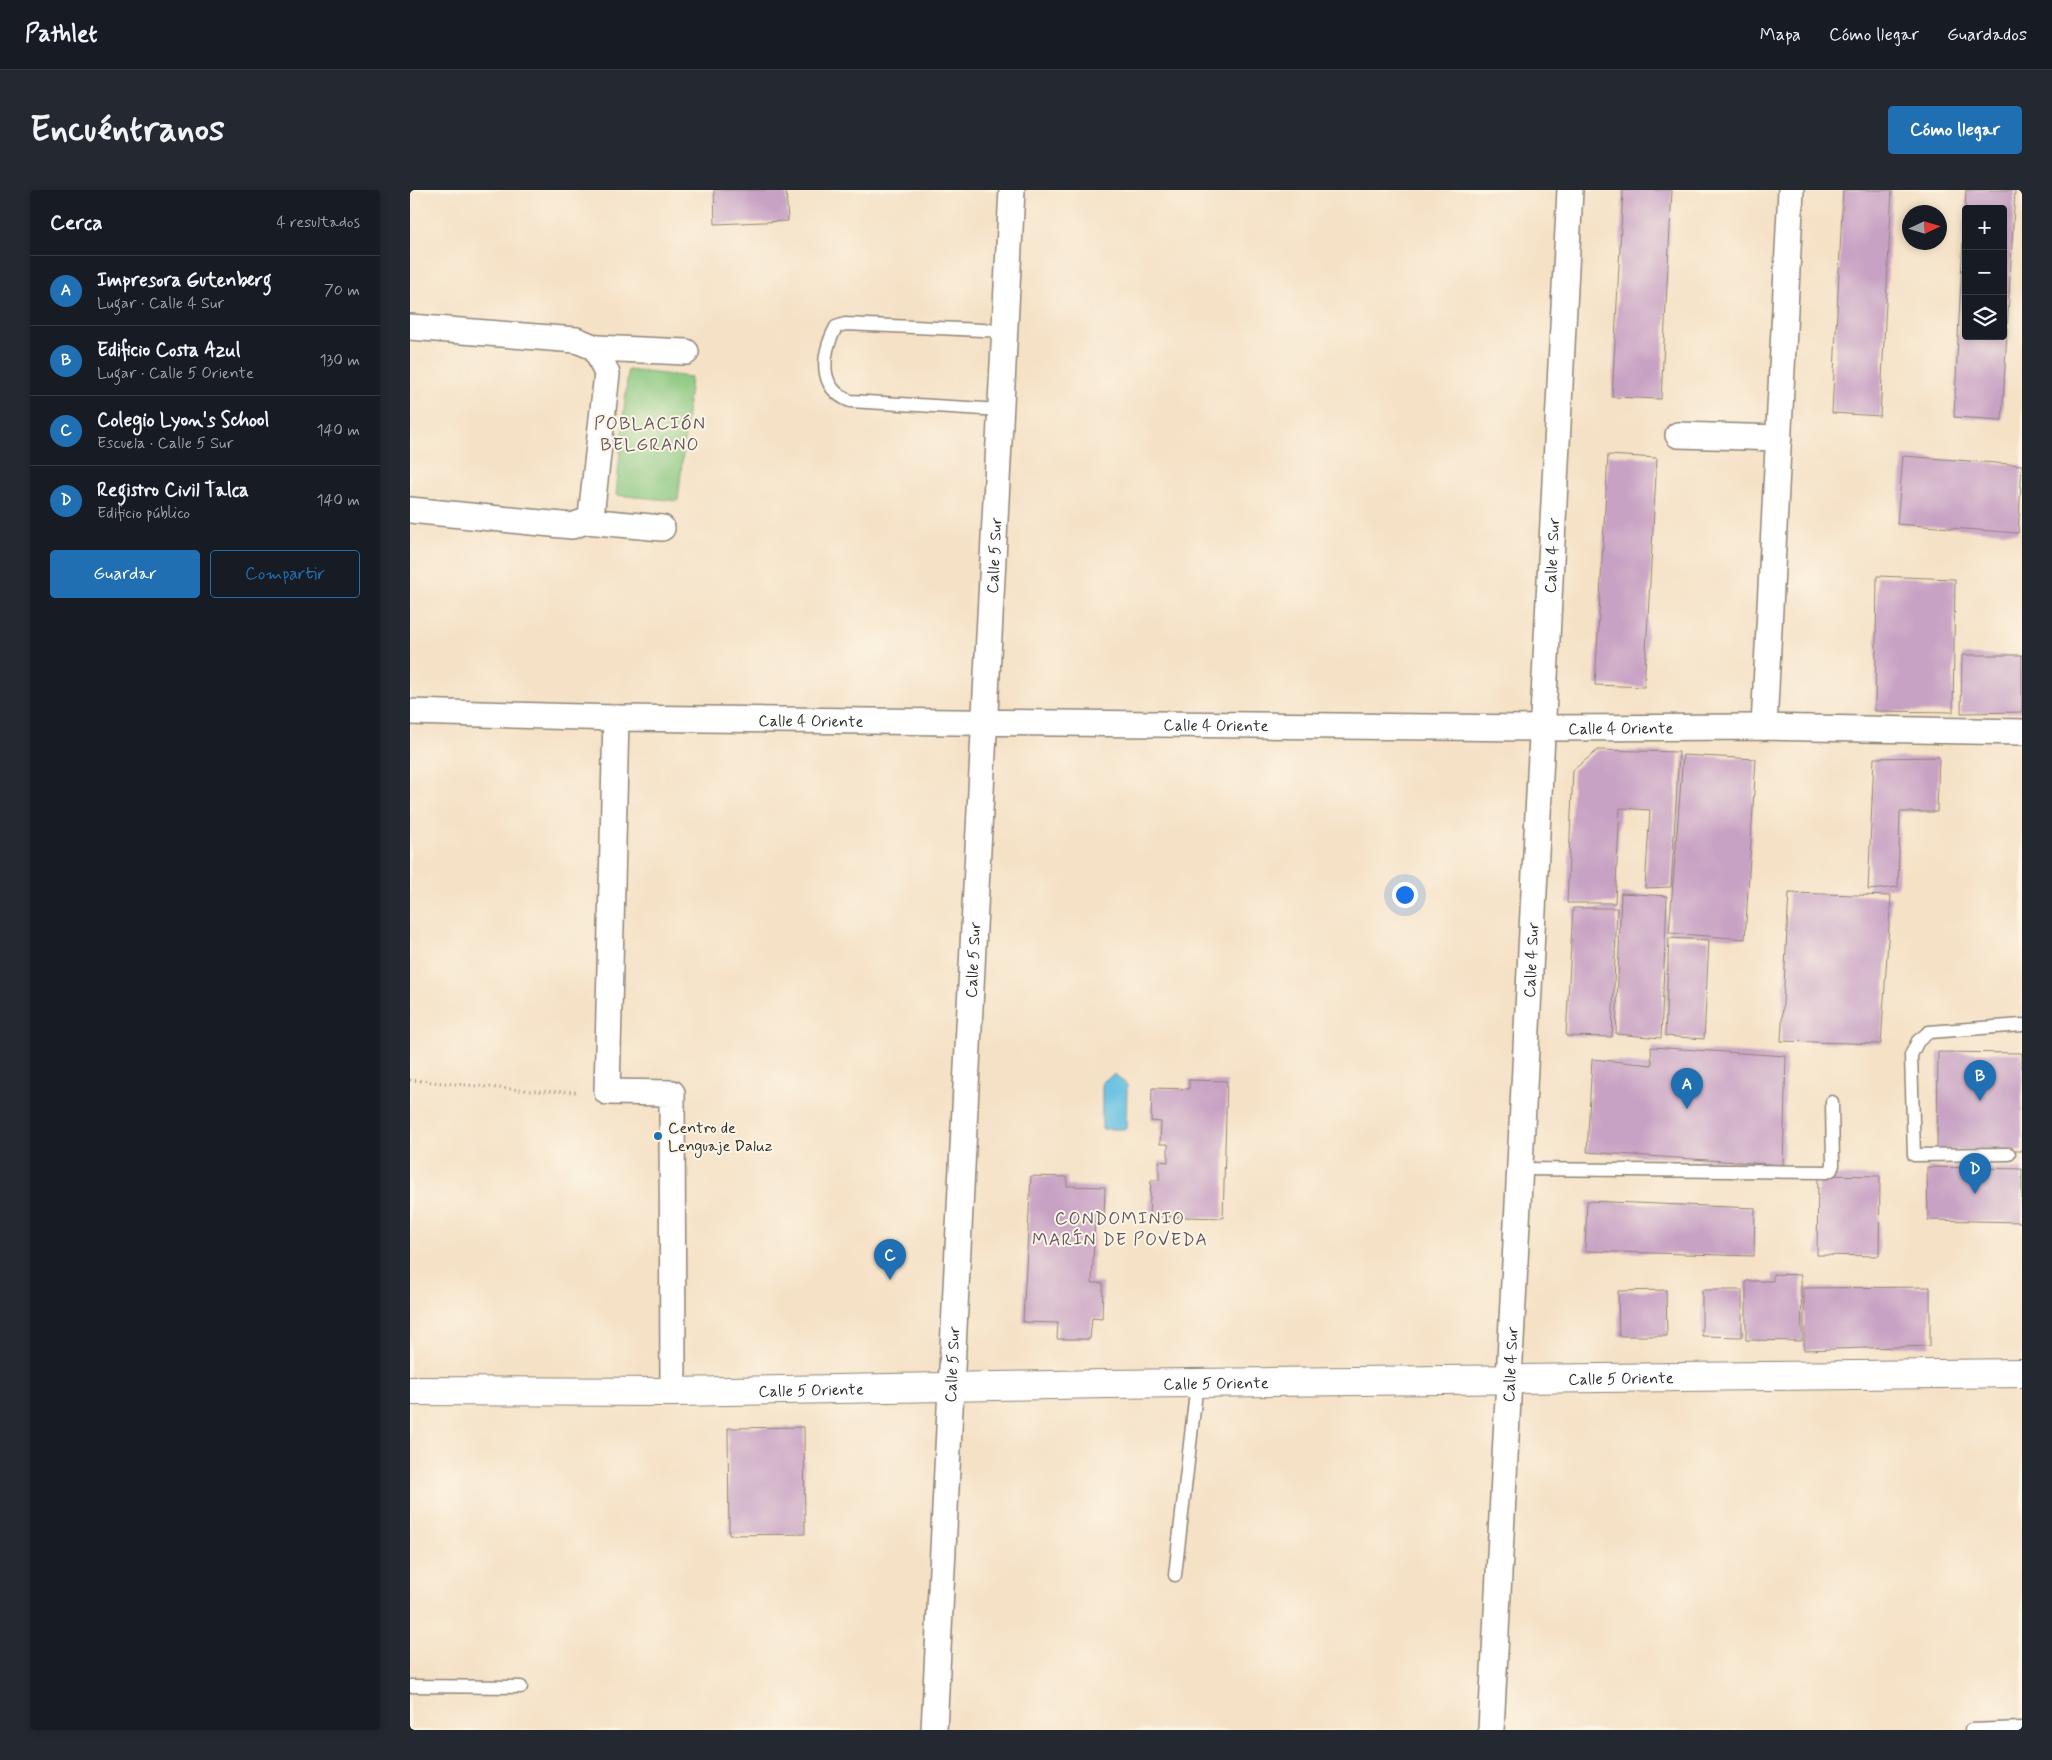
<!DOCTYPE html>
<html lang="es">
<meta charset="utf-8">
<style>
body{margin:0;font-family:Mynerve,sans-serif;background:#242831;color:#f1f3f6}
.controls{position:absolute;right:15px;top:15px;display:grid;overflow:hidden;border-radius:5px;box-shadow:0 2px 8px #0003}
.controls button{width:45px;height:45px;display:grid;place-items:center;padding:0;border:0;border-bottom:1px solid #363941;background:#171b24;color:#f1f3f6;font:25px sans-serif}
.compass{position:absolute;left:1492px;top:15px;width:45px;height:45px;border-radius:50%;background:#171b24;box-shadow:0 2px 8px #0003;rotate:86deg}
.you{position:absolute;left:994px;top:704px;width:18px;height:18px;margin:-12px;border:4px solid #fff;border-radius:50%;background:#1a73e8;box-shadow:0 0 0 8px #1a73e833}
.badge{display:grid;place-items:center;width:32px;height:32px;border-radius:50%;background:#1f6fb2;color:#fff;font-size:16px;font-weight:700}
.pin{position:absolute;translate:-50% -41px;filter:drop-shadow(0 1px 2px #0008)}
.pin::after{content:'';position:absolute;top:26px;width:18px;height:15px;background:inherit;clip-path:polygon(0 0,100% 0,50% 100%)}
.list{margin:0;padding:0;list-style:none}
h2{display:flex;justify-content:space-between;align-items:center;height:65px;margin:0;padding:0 20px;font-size:21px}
h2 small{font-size:16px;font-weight:400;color:#9ea1a6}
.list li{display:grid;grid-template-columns:32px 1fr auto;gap:15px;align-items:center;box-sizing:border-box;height:70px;padding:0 20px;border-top:1px solid #363941}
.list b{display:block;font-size:19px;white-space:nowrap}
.list p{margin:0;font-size:16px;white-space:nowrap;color:#9ea1a6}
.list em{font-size:16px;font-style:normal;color:#9ea1a6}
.actions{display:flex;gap:10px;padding:15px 20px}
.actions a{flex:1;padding:11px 0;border:1px solid #1f6fb2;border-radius:5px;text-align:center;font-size:18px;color:#1f6fb2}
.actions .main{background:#1f6fb2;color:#fff}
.icon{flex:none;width:28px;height:28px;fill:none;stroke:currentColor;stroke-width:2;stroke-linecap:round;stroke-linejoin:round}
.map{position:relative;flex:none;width:1612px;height:1540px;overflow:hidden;border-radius:5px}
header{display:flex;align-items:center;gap:30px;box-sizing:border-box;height:70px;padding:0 25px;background:#171b24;border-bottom:1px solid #363941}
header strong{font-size:24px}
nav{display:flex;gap:28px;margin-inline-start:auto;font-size:18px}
.intro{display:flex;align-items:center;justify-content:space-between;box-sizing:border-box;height:120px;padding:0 30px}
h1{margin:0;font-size:35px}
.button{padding:12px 22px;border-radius:5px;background:#1f6fb2;color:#fff;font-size:18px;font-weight:700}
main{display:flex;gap:30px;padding:0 30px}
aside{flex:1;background:#171b24;border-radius:5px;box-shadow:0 2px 8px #0003}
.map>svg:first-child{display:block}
.green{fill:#87c67d;stroke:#597854}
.water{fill:#63bfe1;stroke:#477586}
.building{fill:#c8a2c4}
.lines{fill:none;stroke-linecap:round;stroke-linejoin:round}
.service-casing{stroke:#908678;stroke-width:15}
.minor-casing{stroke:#908678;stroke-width:28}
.tertiary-casing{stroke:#908678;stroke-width:30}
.path{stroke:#908678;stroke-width:3;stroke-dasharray:1 4;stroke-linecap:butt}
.service{stroke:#fff;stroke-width:12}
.minor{stroke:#fff;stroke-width:25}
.tertiary{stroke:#fff;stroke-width:28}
.poi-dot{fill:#1f6fb2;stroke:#fcf5e5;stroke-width:2}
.labels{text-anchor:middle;stroke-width:4;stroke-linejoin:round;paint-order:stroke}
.street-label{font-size:16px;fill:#2b2b2b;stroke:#fcf5e5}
.poi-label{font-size:16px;fill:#2b2b2b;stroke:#fcf5e5;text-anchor:start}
.neighbourhood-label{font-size:18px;letter-spacing:1px;fill:#625561;stroke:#fcf5e5}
</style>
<header>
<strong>Pathlet</strong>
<nav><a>Mapa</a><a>Cómo llegar</a><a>Guardados</a></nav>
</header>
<div class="intro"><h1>Encuéntranos</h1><a class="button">Cómo llegar</a></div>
<main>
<aside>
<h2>Cerca<small>4 resultados</small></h2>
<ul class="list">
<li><span class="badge">A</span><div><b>Impresora Gutenberg</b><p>Lugar · Calle 4 Sur</p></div><em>70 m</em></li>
<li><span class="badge">B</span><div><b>Edificio Costa Azul</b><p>Lugar · Calle 5 Oriente</p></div><em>130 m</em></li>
<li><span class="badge">C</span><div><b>Colegio Lyon's School</b><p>Escuela · Calle 5 Sur</p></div><em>140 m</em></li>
<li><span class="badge">D</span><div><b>Registro Civil Talca</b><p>Edificio público</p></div><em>140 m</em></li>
</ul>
<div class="actions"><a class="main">Guardar</a><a>Compartir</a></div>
</aside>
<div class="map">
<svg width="1612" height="1540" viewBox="0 0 1612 1540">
<rect width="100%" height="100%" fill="#fcf5e5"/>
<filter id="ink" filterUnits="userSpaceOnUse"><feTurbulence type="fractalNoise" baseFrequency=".02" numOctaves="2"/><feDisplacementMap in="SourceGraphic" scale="10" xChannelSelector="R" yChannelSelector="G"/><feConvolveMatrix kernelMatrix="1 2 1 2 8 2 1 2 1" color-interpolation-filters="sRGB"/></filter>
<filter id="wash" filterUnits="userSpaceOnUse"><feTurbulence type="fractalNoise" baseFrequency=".0096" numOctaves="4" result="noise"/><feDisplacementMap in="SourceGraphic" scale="20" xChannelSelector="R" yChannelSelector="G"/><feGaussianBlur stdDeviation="1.12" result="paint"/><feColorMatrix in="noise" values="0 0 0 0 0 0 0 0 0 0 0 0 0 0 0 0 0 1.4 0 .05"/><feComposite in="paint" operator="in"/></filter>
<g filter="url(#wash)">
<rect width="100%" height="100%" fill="#f5e1c6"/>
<!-- green -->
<path class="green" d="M218 180 281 187 268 311 206 305Z"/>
<!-- water -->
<path class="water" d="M705 884 717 895 716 939H692V892Z"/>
<g id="blocks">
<!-- building -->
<g class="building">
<path d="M304 0H376L378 31 305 34Z"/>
<path d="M1213 0H1262L1251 209 1202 207Z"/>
<path d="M1433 0H1482L1470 226 1422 223Z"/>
<path d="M1556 0H1605L1592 230 1544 227 1554 30H1556V146H1593V19H1555Z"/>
<path d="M1198 265 1247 268 1234 497 1185 495Z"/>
<path d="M1493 266 1612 275 1608 343 1487 334Z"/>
<path d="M1467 386 1545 389 1543 522 1465 521Z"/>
<path d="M1552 465H1612V522L1551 523Z"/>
<path d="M1188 560 1269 562 1261 697 1235 698 1240 620 1210 618 1205 713H1157L1163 580Z"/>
<path d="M1273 565 1346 569 1335 749 1259 743Z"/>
<path d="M1529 567 1527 622H1490L1488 697 1458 700 1464 568Z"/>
<path d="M1211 703 1257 706 1251 848 1206 844Z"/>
<path d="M1379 703 1481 706 1471 854 1371 851Z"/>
<path d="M1163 718H1207L1202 847 1156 846Z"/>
<path d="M1259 748 1299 750 1294 849 1255 846Z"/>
<path d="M1241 857 1376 866 1373 975 1177 962 1182 869 1242 875Z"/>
<path d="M1528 862 1612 863V961L1527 960Z"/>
<path d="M779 890 817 891 813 1028 739 1026 741 990H749V971L758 972V954H750L751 932 741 931 742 898 779 899Z"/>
<path d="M1517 977 1612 979V1032L1518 1030Z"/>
<path d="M1408 985 1470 986 1469 1066 1407 1065Z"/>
<path d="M621 986 657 987V996L695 997 694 1032 685 1030 682 1093H693L692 1129 682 1128 680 1149H647L648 1133 613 1132Z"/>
<path d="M1177 1011 1345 1018 1344 1066 1175 1061Z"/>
<path d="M1363 1084 1391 1085 1392 1151 1336 1150V1091H1363Z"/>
<path d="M1520 1097V1156L1394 1160V1098Z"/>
<path d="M1256 1100 1257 1146H1209L1208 1101Z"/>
<path d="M1292 1100H1332V1147L1292 1146Z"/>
<path d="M394 1237 395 1344 319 1345 318 1238Z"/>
</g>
</g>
</g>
<g filter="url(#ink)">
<use href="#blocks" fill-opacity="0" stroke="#908678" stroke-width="1"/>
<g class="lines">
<!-- service casing -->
<g class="service-casing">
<g id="service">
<path d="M591 220 440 211C407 198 412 163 426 137L435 134 595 141"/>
<path d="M1599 964 1504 965 1501 865 1508 851 1519 842 1612 835"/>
<path d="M1110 979 1417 982 1421 980 1423 975 1422 912"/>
<path d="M765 1385 787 1193"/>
<path d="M0 1496 111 1497"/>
<path d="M1561 1540 1612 1538"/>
</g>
</g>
<!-- minor casing -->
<g class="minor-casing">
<g id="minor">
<path d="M0 137 166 150 186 158 197 184 181 326 176 331 162 336 0 320"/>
<path d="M186 158 276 162"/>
<path d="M1268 245 1369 248"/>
<path d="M176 331 252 338"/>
<path id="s1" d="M0 522 206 528 546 532 1133 538 1354 537 1612 542"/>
<path d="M206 528 197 902 262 903 263 1202"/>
<path d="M1354 537 1381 0"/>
<path id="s2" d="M524 1540C547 1027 577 513 602 0"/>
<path id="s3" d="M1081 1540 1160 0"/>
</g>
</g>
<!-- tertiary casing -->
<g class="tertiary-casing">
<g id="tertiary">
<path id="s4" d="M0 1201 263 1202 697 1194 1612 1183"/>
</g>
</g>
<!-- path -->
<path class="path" d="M0 890 123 901 168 902"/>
<!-- service -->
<use href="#service" class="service"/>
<!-- minor -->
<use href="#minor" class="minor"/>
<!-- tertiary -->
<use href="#tertiary" class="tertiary"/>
</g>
</g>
<!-- markers -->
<circle class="poi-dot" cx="248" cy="946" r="5"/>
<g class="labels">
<!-- street labels -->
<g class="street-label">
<text dy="6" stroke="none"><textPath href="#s2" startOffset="1176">Calle 5 Sur</textPath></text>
<text dy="6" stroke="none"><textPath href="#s3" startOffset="1176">Calle 4 Sur</textPath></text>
<text dy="6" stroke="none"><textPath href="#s1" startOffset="401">Calle 4 Oriente</textPath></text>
<text dy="6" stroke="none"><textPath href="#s1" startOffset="806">Calle 4 Oriente</textPath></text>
<text dy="6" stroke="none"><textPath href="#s1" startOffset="1211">Calle 4 Oriente</textPath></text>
<text dy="6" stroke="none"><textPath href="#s2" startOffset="771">Calle 5 Sur</textPath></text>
<text dy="6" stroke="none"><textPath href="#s3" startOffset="771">Calle 4 Sur</textPath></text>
<text dy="6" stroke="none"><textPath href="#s2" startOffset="366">Calle 5 Sur</textPath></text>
<text dy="6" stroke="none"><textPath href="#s3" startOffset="366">Calle 4 Sur</textPath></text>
<text dy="6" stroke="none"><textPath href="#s4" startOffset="1211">Calle 5 Oriente</textPath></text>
<text dy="6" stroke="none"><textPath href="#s4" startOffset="806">Calle 5 Oriente</textPath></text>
<text dy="6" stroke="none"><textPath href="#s4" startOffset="401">Calle 5 Oriente</textPath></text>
</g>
<!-- poi labels -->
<g class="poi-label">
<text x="258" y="943">Centro de<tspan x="258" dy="18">Lenguaje Daluz</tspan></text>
</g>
<!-- neighbourhood labels -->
<g class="neighbourhood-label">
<text x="240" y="239">POBLACIÓN<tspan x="240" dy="21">BELGRANO</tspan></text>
<text x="710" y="1034">CONDOMINIO<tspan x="710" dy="21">MARÍN DE POVEDA</tspan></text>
</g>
</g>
</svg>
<div class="controls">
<button>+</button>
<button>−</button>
<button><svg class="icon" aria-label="layers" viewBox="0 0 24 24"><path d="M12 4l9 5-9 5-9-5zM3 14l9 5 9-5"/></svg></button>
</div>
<svg class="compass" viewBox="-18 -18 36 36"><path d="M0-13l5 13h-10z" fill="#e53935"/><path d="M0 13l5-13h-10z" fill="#9ea1a6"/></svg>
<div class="you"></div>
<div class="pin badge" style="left:1277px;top:919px">A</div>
<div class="pin badge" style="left:1570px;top:911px">B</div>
<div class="pin badge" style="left:480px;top:1090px">C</div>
<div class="pin badge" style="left:1565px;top:1004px">D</div>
</div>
</main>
